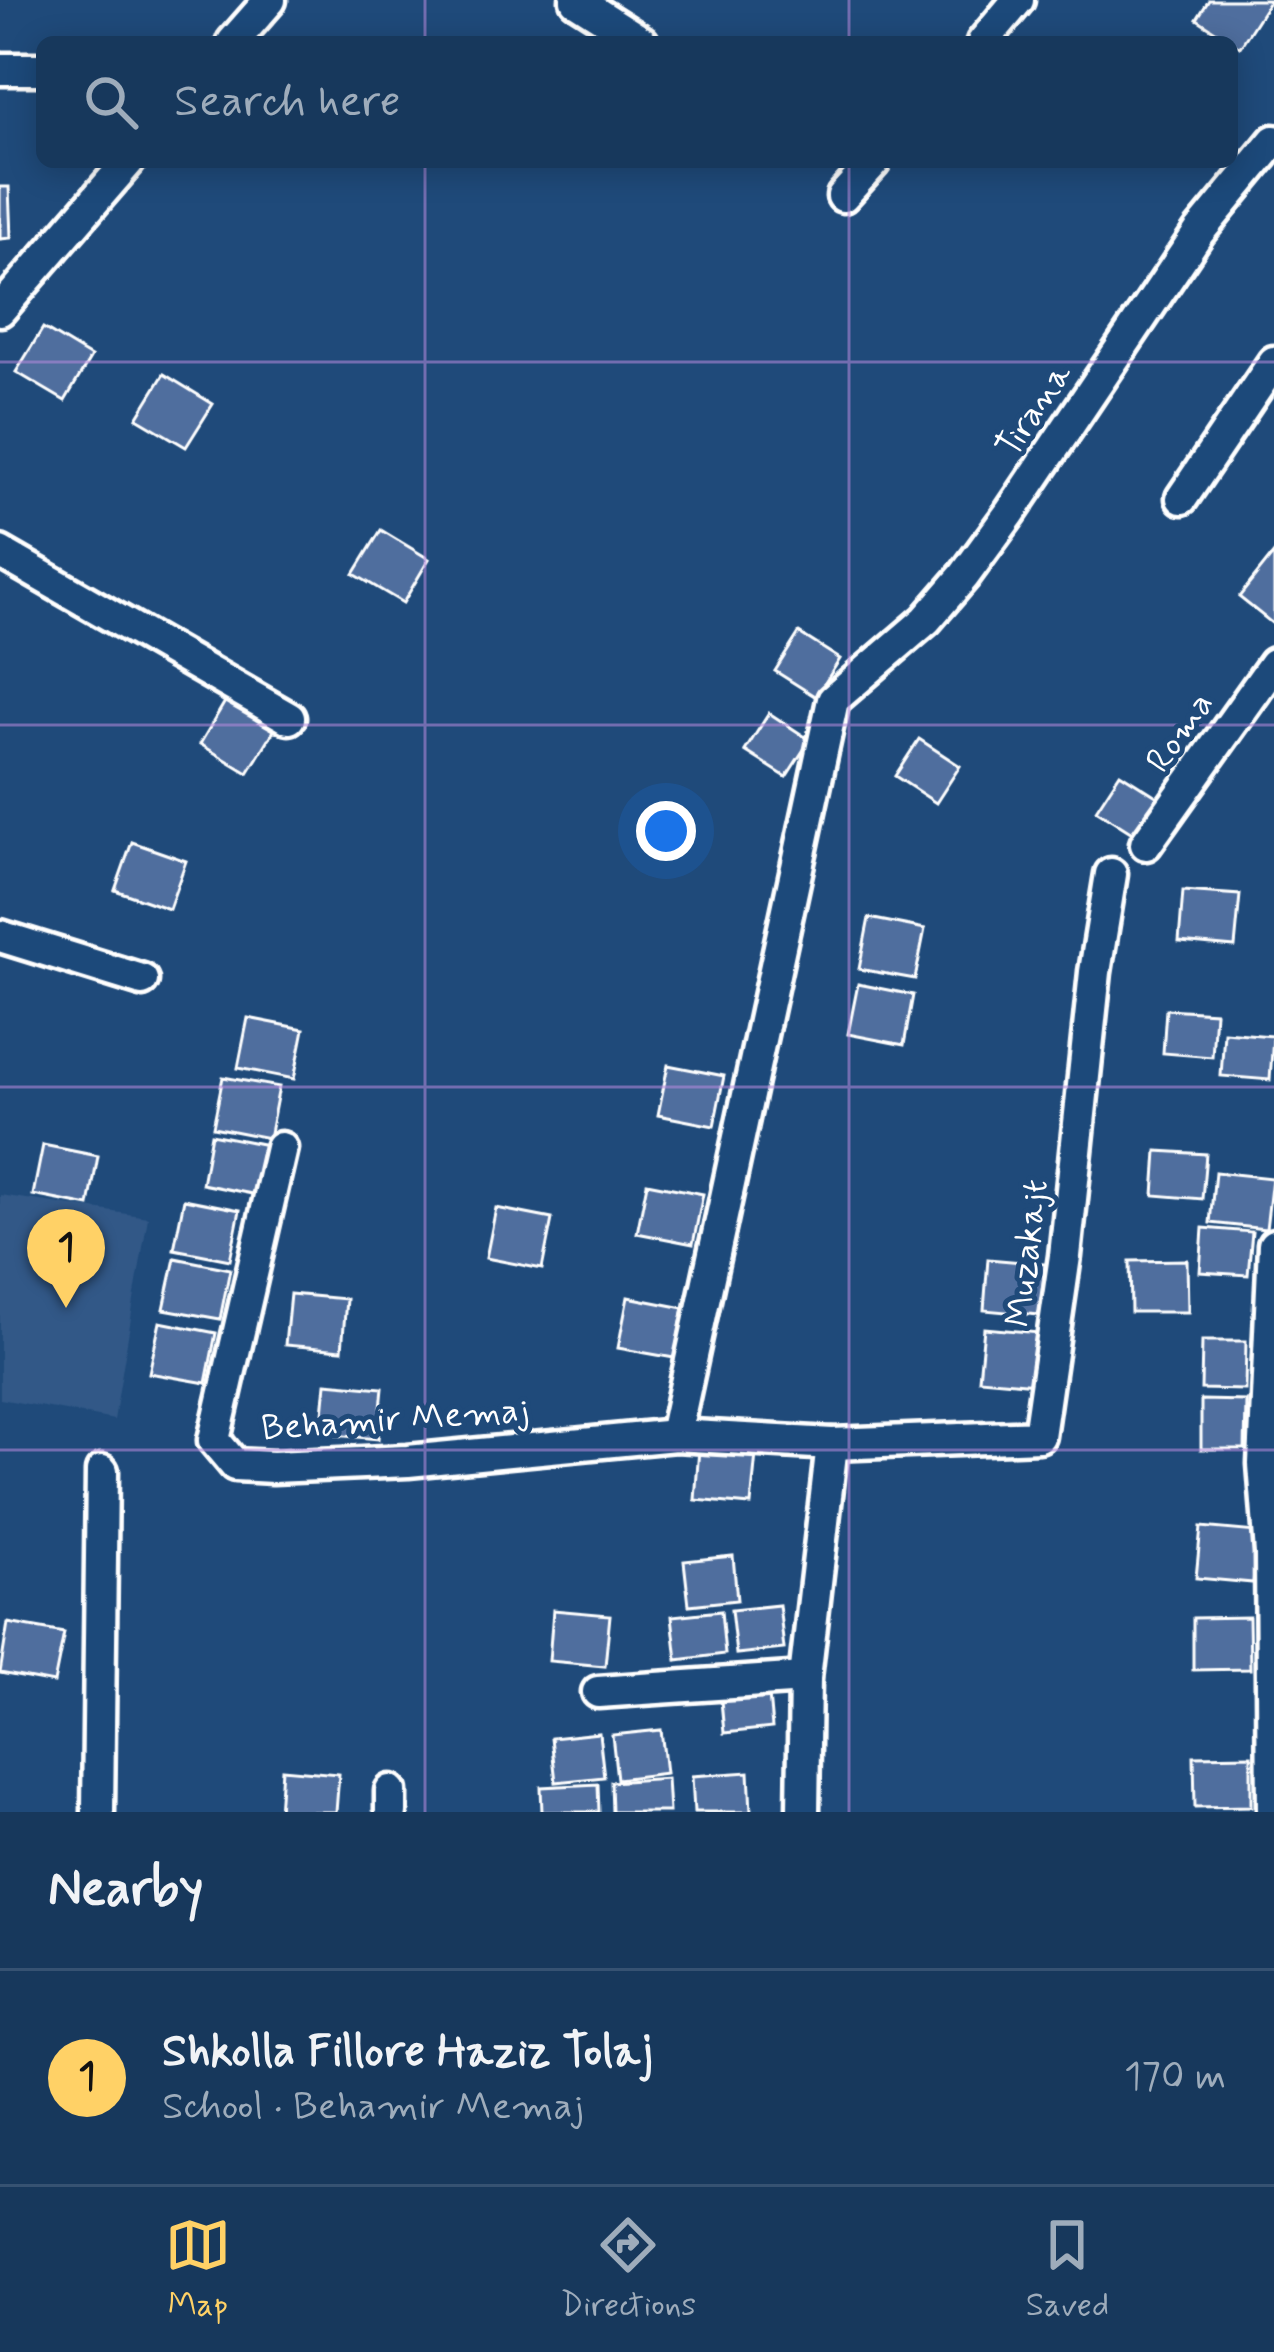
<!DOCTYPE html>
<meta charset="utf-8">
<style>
body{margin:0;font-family:Mynerve,sans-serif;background:#203f62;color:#f1f3f6}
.you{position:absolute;left:666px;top:831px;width:42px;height:42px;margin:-30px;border:9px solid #fff;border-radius:50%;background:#1a73e8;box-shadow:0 0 0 18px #1a73e833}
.badge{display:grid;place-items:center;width:78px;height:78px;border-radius:50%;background:#ffd166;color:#111;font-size:39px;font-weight:700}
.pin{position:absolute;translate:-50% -99px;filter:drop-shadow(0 3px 6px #0008)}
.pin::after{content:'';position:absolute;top:63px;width:42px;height:36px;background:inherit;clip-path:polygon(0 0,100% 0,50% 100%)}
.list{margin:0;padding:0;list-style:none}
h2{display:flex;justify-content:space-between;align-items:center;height:156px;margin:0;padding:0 48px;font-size:51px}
h2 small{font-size:39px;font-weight:400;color:#9eacbb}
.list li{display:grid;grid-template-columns:78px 1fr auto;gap:36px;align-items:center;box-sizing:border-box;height:216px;padding:0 48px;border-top:3px solid #365272}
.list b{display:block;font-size:45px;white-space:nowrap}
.list p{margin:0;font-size:39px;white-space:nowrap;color:#9eacbb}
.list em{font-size:39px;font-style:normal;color:#9eacbb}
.icon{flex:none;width:66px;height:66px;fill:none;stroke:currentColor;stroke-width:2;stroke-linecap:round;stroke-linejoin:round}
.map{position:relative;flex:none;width:1274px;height:1812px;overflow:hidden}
.search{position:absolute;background:#17385c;box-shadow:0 6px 30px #0003;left:36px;right:36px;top:36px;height:132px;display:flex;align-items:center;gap:30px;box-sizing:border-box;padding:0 42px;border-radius:18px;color:#9eacbb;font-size:45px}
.sheet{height:372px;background:#17385c}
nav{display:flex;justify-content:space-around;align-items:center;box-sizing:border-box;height:168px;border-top:3px solid #365272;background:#17385c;font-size:33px;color:#9eacbb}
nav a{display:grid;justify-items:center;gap:6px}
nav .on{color:#ffd166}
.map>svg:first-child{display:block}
.built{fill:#315887}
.building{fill:#4f6e9e;stroke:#fff;stroke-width:3}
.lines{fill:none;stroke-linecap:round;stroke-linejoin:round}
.minor-casing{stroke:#fff;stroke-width:39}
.minor{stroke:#1f4a7a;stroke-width:30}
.grid{fill:none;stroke:#b68bdc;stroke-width:3;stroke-opacity:0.55}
.labels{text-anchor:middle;stroke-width:10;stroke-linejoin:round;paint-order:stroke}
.street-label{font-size:36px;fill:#fff;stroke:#1f4a7a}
</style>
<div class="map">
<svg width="1274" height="1812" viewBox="0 0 1274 1812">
<rect width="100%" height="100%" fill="#1f4a7a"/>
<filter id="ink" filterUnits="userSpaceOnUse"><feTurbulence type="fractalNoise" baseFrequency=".00833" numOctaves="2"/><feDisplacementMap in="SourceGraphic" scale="24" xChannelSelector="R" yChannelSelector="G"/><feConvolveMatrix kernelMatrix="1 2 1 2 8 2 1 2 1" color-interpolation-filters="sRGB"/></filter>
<g filter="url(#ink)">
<!-- built -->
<path class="built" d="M0 1195 148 1217 114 1420 0 1399Z"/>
<!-- building -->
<g class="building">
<path d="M1209 0H1270L1240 47 1197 19Z"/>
<path d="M0 187H9L11 238 0 239Z"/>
<path d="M43 328 91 357 65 401 16 372Z"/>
<path d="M164 374 213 404 186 447 137 418Z"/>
<path d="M381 530 429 559 403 603 354 574Z"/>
<path d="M1274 553V625L1239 597Z"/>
<path d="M799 633 840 659 816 697 775 671Z"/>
<path d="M226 700 275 729 248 773 200 744Z"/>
<path d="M769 713 810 740 786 777 745 751Z"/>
<path d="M919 739 960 766 936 803 895 776Z"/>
<path d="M1120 773 1161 799 1137 836 1096 810Z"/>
<path d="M132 842 186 861 169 909 115 890Z"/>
<path d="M1183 891 1240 895 1235 947 1179 942Z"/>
<path d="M869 918 925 929 915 979 859 969Z"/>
<path d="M858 984 913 995 904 1045 848 1034Z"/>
<path d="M1166 1009 1215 1012 1212 1057 1163 1053Z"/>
<path d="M248 1018 304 1029 294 1079 238 1068Z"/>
<path d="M1224 1032 1273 1036 1270 1080 1221 1076Z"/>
<path d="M668 1065 724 1076 714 1126 658 1115Z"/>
<path d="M223 1077 279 1087 269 1138 213 1127Z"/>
<path d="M211 1134 267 1145 257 1195 202 1184Z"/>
<path d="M43 1145 98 1156 89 1206 33 1195Z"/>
<path d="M1157 1151 1206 1154 1202 1199 1154 1195Z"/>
<path d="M1215 1172 1272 1178 1266 1229 1210 1223Z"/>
<path d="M647 1183 703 1194 693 1244 637 1233Z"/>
<path d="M184 1199 240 1210 230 1260 174 1249Z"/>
<path d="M496 1208 552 1219 542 1269 486 1258Z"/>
<path d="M1203 1228 1252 1232 1248 1275 1200 1272Z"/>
<path d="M175 1258 230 1269 220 1319 164 1309Z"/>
<path d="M988 1259 1045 1264 1040 1315 984 1310Z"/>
<path d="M1187 1260 1188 1312H1131L1130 1261Z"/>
<path d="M290 1294 346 1299 342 1350 285 1345Z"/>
<path d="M628 1297 684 1308 674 1358 618 1348Z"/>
<path d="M160 1322 216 1333 206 1383 149 1373Z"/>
<path d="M984 1328 1040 1333 1036 1384 979 1379Z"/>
<path d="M1202 1341H1246L1245 1390 1201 1389Z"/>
<path d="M326 1383 383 1388 378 1439 321 1434Z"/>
<path d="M1201 1400 1246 1401 1245 1449H1201Z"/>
<path d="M699 1449 756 1454 751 1505 695 1500Z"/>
<path d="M1201 1527 1257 1532 1253 1583 1196 1578Z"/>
<path d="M733 1556 737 1600 689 1605 684 1561Z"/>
<path d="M779 1605 784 1649 736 1654 731 1610Z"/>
<path d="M553 1610 610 1615 605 1666 549 1661Z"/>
<path d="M721 1611 725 1654 677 1660 672 1616Z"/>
<path d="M1249 1617 1250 1669 1193 1670V1618Z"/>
<path d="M8 1623 64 1633 54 1683 0 1673Z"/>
<path d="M768 1684 772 1728 724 1733 720 1690Z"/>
<path d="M661 1730 666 1773 617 1779 612 1735Z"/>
<path d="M599 1733 604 1777 556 1782 551 1738Z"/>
<path d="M1251 1755V1806L1195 1807 1194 1756Z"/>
<path d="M282 1769 339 1774 336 1812H279Z"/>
<path d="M749 1772 751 1812H694L692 1776Z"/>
<path d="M667 1778 669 1812H612L611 1782Z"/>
<path d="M598 1784 599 1812H542L541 1787Z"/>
</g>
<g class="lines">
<!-- minor casing -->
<g class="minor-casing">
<g id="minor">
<path d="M576 0 642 42"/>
<path d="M233 42 270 0"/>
<path d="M983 42 1018 0"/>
<path d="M0 69H42"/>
<path d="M843 196 874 162"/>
<path d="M0 310 128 162"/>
<path d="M1182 498 1274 362"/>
<path d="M0 552 289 718"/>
<path d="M1146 844 1274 664"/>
<path d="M0 936 142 980"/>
<path d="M281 1148 214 1440 235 1465 273 1467 408 1461 675 1435 832 1444 1039 1436 1065 1256 1095 972 1111 874"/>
<path d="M675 1435 833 700 926 620 964 576 1010 513 1199 232 1274 141"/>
<path d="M598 1692 805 1678"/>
<path d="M98 1812 102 1471"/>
<path d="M391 1812V1791"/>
<path d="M803 1812 805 1678 832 1444"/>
<path d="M1273 1812 1271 1553 1264 1464 1274 1245"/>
</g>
</g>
<!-- minor -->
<use href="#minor" class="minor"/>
</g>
</g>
<!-- grid -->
<path class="grid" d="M425 0V42M849 0V42M425 162V1812M849 162V1812M0 362H1274M0 725H1274M0 1087H1274M0 1450H1274"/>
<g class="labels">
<!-- street labels -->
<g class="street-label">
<text transform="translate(1032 409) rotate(-56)" y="13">Tirana</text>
<text transform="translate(1178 731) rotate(-55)" y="13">Roma</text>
<text transform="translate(1025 1253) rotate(-83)" y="13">Muzakajt</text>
<text transform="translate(395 1417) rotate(-4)" y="13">Behamir Memaj</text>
</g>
</g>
</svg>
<div class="you"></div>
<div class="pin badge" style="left:66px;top:1308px">1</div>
<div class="search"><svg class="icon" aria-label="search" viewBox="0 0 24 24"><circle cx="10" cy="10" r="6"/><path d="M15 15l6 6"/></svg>Search here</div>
</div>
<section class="sheet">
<h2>Nearby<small></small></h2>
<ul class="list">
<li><span class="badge">1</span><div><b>Shkolla Fillore Haziz Tolaj</b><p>School · Behamir Memaj</p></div><em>170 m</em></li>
</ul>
</section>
<nav>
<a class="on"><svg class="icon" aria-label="map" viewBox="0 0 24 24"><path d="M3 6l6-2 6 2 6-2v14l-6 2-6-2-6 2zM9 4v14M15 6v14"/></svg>Map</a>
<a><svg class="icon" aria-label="directions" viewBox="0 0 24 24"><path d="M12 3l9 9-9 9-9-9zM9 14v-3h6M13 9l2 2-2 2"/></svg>Directions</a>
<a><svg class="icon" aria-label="saved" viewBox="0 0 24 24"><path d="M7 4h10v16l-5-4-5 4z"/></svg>Saved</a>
</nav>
